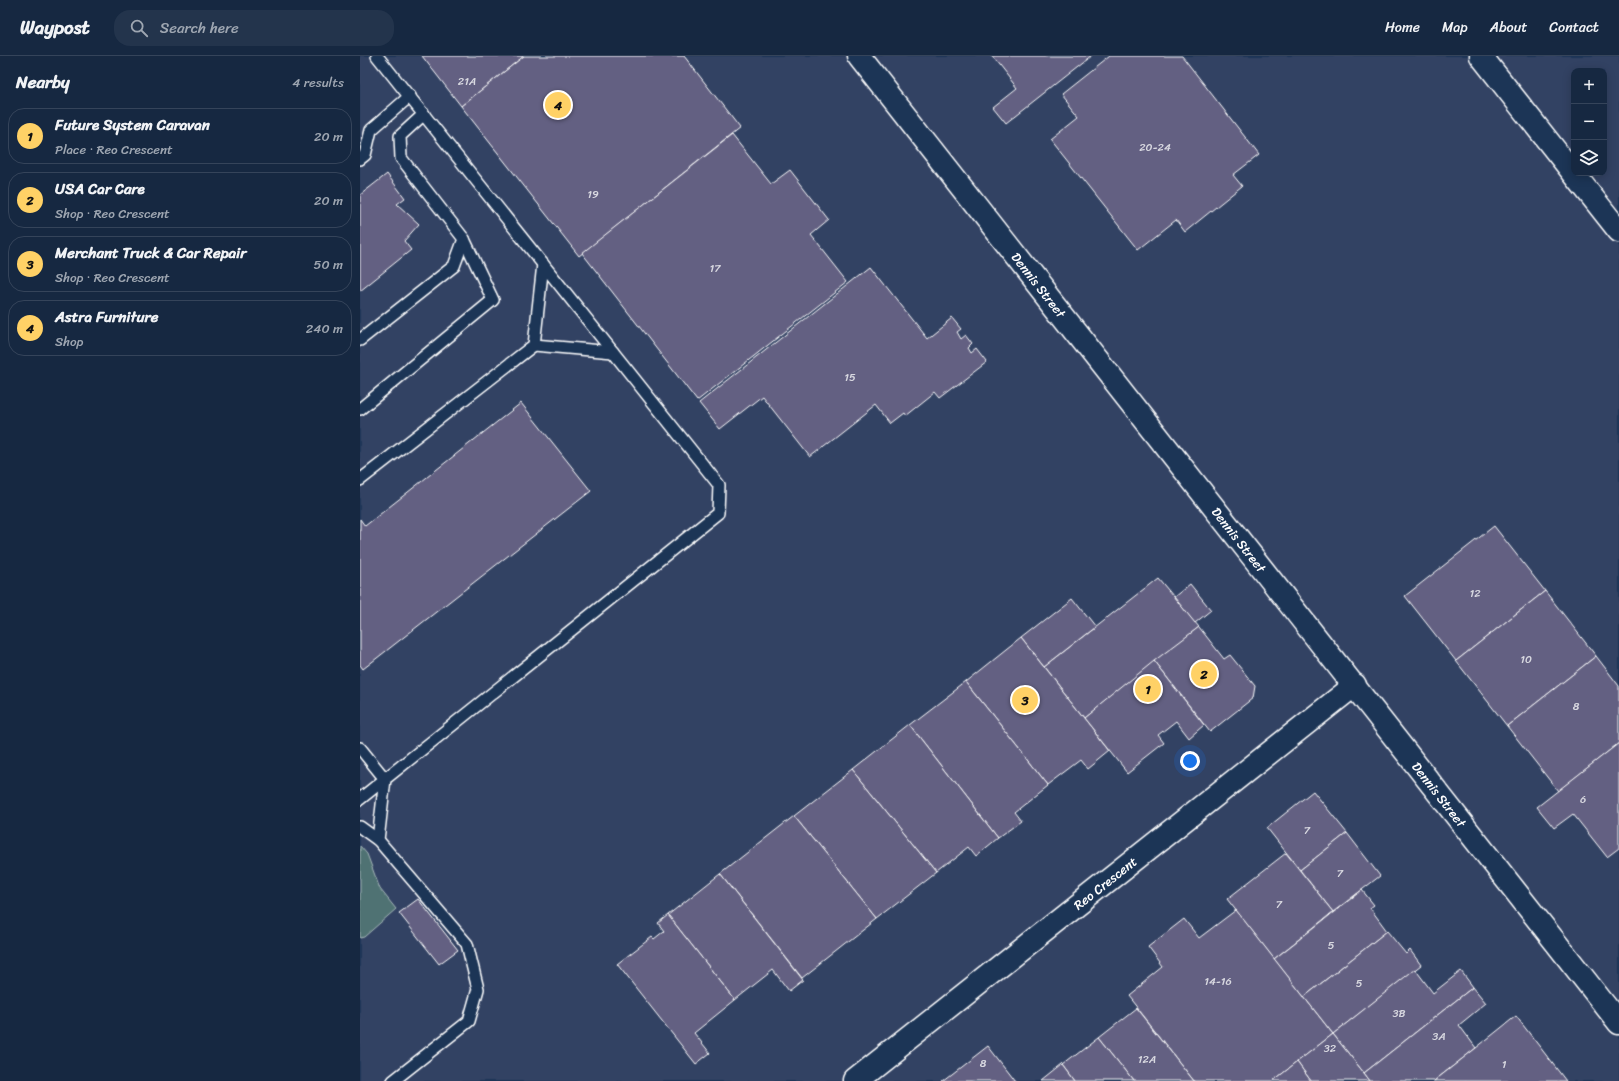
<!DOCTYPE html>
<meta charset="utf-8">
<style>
body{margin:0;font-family:Sriracha,sans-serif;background:#23344c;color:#f1f3f6}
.controls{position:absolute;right:12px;top:12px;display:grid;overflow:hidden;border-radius:8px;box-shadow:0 2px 10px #0003}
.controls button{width:36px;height:36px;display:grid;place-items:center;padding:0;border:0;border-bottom:1px solid #35445a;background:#162841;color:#f1f3f6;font:20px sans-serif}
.you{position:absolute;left:830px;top:705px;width:14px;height:14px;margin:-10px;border:3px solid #fff;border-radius:50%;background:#1a73e8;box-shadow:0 0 0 6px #1a73e833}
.badge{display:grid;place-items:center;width:26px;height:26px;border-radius:50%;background:#ffd166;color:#111;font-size:13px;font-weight:700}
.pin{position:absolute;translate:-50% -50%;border:2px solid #fff;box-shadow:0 1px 4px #0006}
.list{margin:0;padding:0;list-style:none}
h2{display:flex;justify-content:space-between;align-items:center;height:52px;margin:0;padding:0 16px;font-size:17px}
h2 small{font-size:13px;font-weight:400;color:#9ea6b1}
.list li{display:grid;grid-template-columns:26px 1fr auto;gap:12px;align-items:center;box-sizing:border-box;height:56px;margin:0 8px 8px;padding:0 8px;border:1px solid #35445a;border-radius:16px}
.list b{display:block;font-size:15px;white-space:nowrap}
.list p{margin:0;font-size:13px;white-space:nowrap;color:#9ea6b1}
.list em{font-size:13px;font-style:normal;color:#9ea6b1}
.icon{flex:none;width:22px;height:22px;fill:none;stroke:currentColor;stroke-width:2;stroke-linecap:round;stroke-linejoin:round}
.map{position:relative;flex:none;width:1259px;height:1025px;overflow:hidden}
header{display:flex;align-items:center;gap:24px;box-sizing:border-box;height:56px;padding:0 20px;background:#162841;border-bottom:1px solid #35445a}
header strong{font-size:19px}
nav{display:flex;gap:22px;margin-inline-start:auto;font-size:14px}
.search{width:280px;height:36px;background:#23344c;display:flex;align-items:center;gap:10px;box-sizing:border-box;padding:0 14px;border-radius:16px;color:#9ea6b1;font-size:15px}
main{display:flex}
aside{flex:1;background:#162841}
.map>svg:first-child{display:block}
.built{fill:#324264;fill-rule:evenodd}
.green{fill:#4f7273;stroke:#a7b8b9}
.building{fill:#646182;stroke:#fff}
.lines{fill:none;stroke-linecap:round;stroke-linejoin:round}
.service-casing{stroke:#fff;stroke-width:14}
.minor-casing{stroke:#fff;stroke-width:25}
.service{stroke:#1d3557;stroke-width:11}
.minor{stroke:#1d3557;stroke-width:22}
.labels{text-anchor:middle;stroke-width:4;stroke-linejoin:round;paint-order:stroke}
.number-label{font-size:11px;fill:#d8d8e0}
.street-label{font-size:13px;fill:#fff;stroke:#1d3557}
</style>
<header>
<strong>Waypost</strong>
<div class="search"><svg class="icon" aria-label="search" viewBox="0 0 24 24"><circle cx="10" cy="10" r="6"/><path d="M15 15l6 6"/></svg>Search here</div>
<nav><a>Home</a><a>Map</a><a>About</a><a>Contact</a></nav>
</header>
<main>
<aside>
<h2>Nearby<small>4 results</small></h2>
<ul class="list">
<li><span class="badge">1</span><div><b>Future System Caravan</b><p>Place · Reo Crescent</p></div><em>20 m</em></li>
<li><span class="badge">2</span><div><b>USA Car Care</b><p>Shop · Reo Crescent</p></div><em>20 m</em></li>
<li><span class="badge">3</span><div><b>Merchant Truck &amp; Car Repair</b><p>Shop · Reo Crescent</p></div><em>50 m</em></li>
<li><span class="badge">4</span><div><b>Astra Furniture</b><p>Shop</p></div><em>240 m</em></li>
</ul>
</aside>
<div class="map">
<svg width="1259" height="1025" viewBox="0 0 1259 1025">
<rect width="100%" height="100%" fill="#1d3557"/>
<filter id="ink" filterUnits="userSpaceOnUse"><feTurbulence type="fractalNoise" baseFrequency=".025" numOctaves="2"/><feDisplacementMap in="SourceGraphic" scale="8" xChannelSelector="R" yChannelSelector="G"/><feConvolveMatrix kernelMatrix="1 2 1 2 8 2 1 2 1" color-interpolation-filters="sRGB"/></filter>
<g filter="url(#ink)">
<!-- built -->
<path class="built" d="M0 0H1259V1025H0ZM1214 15H1244V117H1214Z"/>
<!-- green -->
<path class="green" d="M0 790 7 798 20 833 36 853 4 881 0 882Z"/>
<!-- building -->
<g class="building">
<path d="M62 0H164L101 50Z"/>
<path d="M164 0H324L380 72 219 200 101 50Z"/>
<path d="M632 0H731L646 67 633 51 657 32Z"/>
<path d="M749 0H822L899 99 873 119 882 130 825 176 816 164 778 194 690 83 719 60 701 38Z"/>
<path d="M372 79 411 128 430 114 469 164 451 179 488 226 337 345 222 197Z"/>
<path d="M27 118 45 142 37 148 59 168 44 185 51 194 0 235V139Z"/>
<path d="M511 211 567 282 592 262 601 273 597 276 601 283 606 279 613 288 609 292 612 297 617 293 627 306 580 342 575 336 545 360 543 357 530 367 516 349 450 401 402 340 360 373 339 347Z"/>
<path d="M161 347 231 435 3 613 0 609V463L5 470Z"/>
<path d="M1134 470 1185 535 1096 605 1045 540Z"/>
<path d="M798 522 839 571 724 662 684 611Z"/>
<path d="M830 528 851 554 835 567 814 541Z"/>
<path d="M1185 535 1236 600 1147 670 1096 605Z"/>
<path d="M712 542 735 571 684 611 661 582Z"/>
<path d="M839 571 864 603 870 599 895 630 893 642 850 676 794 605Z"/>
<path d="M661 582 750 695 728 713 721 704 688 729 606 626Z"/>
<path d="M1236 600 1259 630V687L1198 735 1147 670Z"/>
<path d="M794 605 844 669 829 682 816 665 798 679 804 687 767 716 724 662Z"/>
<path d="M606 626 688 729 654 756 661 765 638 782 550 669Z"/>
<path d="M550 669 638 782 616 800 609 791 576 817 493 714Z"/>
<path d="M1259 687V792L1247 801 1213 758 1194 772 1177 751Z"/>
<path d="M493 714 576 817 517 863 434 760Z"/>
<path d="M953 735 987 777 940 814 907 772Z"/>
<path d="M434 760 517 863 442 922 360 818Z"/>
<path d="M987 777 1020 820 973 856 940 814Z"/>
<path d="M926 797 973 856 914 903 867 843Z"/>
<path d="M360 818 443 924 429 935 413 914 375 944 308 859Z"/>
<path d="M1002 834 1014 849 1010 852 1027 875 944 941 914 903Z"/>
<path d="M58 843 98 894 79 908 39 857Z"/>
<path d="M876 854 973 978 913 1025H834L767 940 803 911 788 891 824 863 839 882Z"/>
<path d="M308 859 375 944 334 977 350 997 336 1008 257 908 292 881 294 883 304 875 298 867Z"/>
<path d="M1027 875 1046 898 1050 894 1061 909 973 978 944 941Z"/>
<path d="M1055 913 1073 937 1101 915 1113 931 1004 1017 973 978Z"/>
<path d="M1113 931 1126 947 1099 969 1116 992 1074 1025H1010L1004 1017Z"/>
<path d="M776 952 834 1025H774L739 981Z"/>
<path d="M1156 960 1206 1025H1074L1116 992Z"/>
<path d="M973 978 1004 1017 1010 1025H951L937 1006Z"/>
<path d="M739 981 774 1025H715L703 1009Z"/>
<path d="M628 990 655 1025H583Z"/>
<path d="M937 1006 951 1025H913Z"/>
<path d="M703 1009 715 1025H683Z"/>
</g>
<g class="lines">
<!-- service casing -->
<g class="service-casing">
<g id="service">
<path d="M17 0 359 429 358 457 25 723 18 784"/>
<path d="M0 103 5 99 11 74 50 40"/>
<path d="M0 284 94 210 104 183 41 102 40 80 64 58"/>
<path d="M174 289 253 296"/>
<path d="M0 353 133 244 104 183"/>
<path d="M0 424 174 289 183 208"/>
<path d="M0 692 25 723 0 743"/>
<path d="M0 771 18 784 107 888 118 933 109 965 33 1025"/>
</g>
</g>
<!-- minor casing -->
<g class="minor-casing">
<g id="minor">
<path id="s1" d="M499 0 1259 967"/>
<path d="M1121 0 1259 175"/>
<path id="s2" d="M495 1025 995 629"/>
</g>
</g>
<!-- service -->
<use href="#service" class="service"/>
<!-- minor -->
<use href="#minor" class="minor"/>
</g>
</g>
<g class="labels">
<!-- number labels -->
<g class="number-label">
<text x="107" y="29">21A</text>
<text x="795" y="95">20-24</text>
<text x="233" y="142">19</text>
<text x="355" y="216">17</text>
<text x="490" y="325">15</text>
<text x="1115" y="541">12</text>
<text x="1166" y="607">10</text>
<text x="1216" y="654">8</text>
<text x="1223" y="747">6</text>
<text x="947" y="778">7</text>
<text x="980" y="821">7</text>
<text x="919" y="852">7</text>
<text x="971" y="893">5</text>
<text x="858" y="929">14-16</text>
<text x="999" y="931">5</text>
<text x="1039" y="961">3B</text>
<text x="1079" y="984">3A</text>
<text x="970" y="996">32</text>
<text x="787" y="1007">12A</text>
<text x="623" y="1011">8</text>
<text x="1144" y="1012">1</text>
</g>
<!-- street labels -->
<g class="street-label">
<text dy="5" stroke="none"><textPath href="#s1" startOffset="291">Dennis Street</textPath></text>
<text dy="5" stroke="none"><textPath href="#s1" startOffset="615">Dennis Street</textPath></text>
<text dy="5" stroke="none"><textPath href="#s1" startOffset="939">Dennis Street</textPath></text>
<text dy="5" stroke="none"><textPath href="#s2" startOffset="319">Reo Crescent</textPath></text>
</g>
</g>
</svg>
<div class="controls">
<button>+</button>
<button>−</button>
<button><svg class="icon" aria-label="layers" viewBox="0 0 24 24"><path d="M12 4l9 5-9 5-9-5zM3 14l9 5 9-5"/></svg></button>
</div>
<div class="you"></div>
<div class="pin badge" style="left:788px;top:633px">1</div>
<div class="pin badge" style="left:844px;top:618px">2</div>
<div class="pin badge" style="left:665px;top:644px">3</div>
<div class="pin badge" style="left:198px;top:49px">4</div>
</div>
</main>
